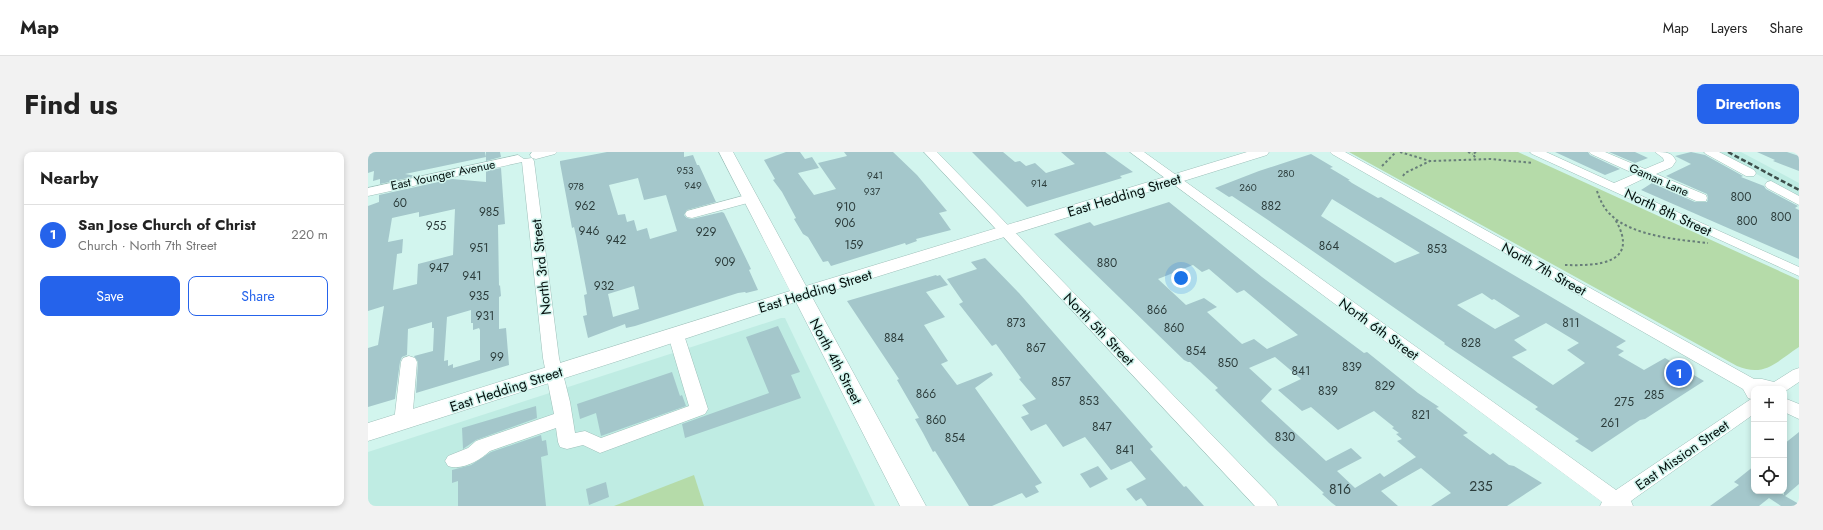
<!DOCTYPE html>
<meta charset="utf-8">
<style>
body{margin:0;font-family:Jost,sans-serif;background:#f2f2f2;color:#222}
.controls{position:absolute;right:12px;bottom:12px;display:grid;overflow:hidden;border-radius:8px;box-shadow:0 2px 6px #0003}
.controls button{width:36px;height:36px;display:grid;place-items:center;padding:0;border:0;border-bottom:1px solid #e0e0e0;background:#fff;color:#222;font:20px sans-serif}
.you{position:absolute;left:813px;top:126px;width:14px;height:14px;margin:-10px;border:3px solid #fff;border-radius:50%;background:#1a73e8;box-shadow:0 0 0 6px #1a73e833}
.badge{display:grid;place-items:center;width:26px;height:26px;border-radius:50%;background:#2563eb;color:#fff;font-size:13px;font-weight:700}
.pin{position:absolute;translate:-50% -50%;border:2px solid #fff;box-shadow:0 1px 4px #0006}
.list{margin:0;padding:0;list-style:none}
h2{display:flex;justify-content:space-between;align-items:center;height:52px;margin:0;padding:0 16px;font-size:17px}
h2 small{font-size:13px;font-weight:400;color:#767676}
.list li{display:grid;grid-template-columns:26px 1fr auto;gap:12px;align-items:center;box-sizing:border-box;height:60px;padding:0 16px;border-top:1px solid #e0e0e0}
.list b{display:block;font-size:15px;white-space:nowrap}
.list p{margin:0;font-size:13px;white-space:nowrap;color:#767676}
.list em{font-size:13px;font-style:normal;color:#767676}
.actions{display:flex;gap:8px;padding:12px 16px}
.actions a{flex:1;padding:9px 0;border:1px solid #2563eb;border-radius:8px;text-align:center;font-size:14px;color:#2563eb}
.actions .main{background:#2563eb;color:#fff}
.icon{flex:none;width:22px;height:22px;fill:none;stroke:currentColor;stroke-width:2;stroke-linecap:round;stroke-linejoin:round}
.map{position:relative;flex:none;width:1431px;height:354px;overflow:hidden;border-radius:8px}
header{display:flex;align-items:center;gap:24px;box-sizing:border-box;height:56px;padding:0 20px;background:#fff;border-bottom:1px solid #e0e0e0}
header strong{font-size:19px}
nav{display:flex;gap:22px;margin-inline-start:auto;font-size:14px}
.intro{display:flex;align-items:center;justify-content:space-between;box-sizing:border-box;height:96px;padding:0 24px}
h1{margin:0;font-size:28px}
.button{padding:10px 18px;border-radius:8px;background:#2563eb;color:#fff;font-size:14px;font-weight:700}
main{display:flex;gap:24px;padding:0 24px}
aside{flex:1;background:#fff;border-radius:8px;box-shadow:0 2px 6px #0003}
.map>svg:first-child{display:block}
.built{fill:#bfece3}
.green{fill:#b5dba9}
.building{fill:#a4c7cb;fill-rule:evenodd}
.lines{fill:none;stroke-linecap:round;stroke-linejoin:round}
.minor-casing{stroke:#9ec0ba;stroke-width:1}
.major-casing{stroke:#9ec0ba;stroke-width:1}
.path{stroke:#677d79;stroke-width:2;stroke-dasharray:2.5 2.5;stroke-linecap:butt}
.minor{fill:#fff;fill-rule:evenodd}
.major{fill:#fff;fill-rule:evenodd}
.rail{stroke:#3d4f4b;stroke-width:2.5;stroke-dasharray:5 2.5;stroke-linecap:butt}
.labels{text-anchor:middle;stroke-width:3;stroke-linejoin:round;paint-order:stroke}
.far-number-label{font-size:10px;fill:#2c3d3c}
.far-street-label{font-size:12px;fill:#040f0d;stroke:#d2f5ee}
.number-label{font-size:12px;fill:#2c3d3c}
.street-label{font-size:14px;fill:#040f0d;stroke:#d2f5ee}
.near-number-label{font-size:14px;fill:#2c3d3c}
</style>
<header>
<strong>Map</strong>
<nav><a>Map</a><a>Layers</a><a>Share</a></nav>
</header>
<div class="intro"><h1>Find us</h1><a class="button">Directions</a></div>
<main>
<aside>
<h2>Nearby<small></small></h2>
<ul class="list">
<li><span class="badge">1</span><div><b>San Jose Church of Christ</b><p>Church · North 7th Street</p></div><em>220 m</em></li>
</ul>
<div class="actions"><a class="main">Save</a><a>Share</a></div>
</aside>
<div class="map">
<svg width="1431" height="354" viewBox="0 0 1431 354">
<rect width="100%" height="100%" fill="#d2f5ee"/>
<!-- built -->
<g class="built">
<path d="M1348 0H1373L1431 31V45Z"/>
<path d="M413 166H417L507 354H0V300Z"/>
</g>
<!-- green -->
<g class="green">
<path d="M981 0H1150L1431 128V195C1409 209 1397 226 1369 214Z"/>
<path d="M326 323 336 354H246Z"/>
</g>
<!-- building -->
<g class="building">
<path d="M0 0H117L118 5 37 22 49 24 12 32V27L5 29 6 19 0 21Z"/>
<path d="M118 0H132L133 5 118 9Z"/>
<path d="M239 0H316V5L325 3 329 13H331L348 50 319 58 316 63 319 66 324 67 354 60 356 61 383 117 381 118 390 138 378 141 377 140 370 141 267 174 258 176 257 172 220 186 215 164 219 163 216 143 219 142 208 84 206 75 204 76 192 11V9ZM270 26 276 48 298 43 309 79 282 87 279 76 269 79 266 68 259 70 257 62 250 63 241 33ZM266 134 271 157 245 165 240 142Z"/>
<path d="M418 0H432L437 7 444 5 451 16 430 21 446 43 468 37 450 11 479 4 476 0H525L549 23 579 59 571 61 583 78 548 87 549 89 538 93 537 91 463 114 460 109 455 110 440 85 435 82 426 67 428 66 414 40 405 28 407 27 396 8Z"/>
<path d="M604 0H635L647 10 652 9 658 14 667 11 678 21 707 12 693 0H737L765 20 752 24 754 26 659 55Z"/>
<path d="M1187 0H1220L1222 3 1252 17 1237 23Z"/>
<path d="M1241 0H1267L1280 6 1267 11Z"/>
<path d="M1323 0 1337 3 1375 24 1373 25 1396 34 1398 37 1430 54 1427 56 1431 58V107L1273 38 1284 31 1327 50H1339L1340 46 1339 42 1298 24 1323 12 1307 4Z"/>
<path d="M1389 0H1419L1431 4V19L1405 9 1407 8Z"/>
<path d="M943 2 965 15 962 16 982 28H980L984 31 1010 46 1013 45 1258 189 1248 195 1256 199 1250 203 1276 218 1297 206 1336 229 1277 267 1272 268 1224 300 1207 289 1211 287 1167 257 1170 255 1076 192 1077 191 900 68 864 44 861 45 847 36 891 19ZM964 47 1052 101 1027 111 953 64ZM1114 141 1124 148 1126 147 1152 164 1127 177 1089 153ZM1178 171 1211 191 1199 198 1217 211 1185 233 1144 205 1159 198 1146 188Z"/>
<path d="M133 16 137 72 130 73 131 134 132 133 133 144 131 145V177L138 176 141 213 48 241 50 210 46 204 65 199 66 176H64V170L40 177 39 203 34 205 32 210 27 247 0 255V196L10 193 16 154 0 159V54L11 50V43L84 27 118 30V19ZM87 57 85 103 50 112 49 132 25 138 29 102 34 101 35 87 20 90 24 66 51 60V65ZM103 158V171H105V178L111 176 112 178V208L85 216V212L80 214V208L76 209 79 165Z"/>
<path d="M801 50 894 125 996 201 999 200 1050 241 1071 255 1068 256 1100 281 1095 283 1122 303 1125 301 1141 313 1146 314 1174 331 1139 354H1063L1083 341 1053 316 1013 339 1030 354H968L964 351 954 342 956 341 901 291 847 238 850 236 822 210H820L816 208 686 82 722 70 726 74ZM825 113 834 120 841 117 869 141 876 138 930 183 899 197 886 187 874 192 839 160 849 155 836 146 818 153 790 127ZM907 205 933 227 910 238 934 259 943 255 970 278 1006 259 1026 275 1024 276 1031 281 1028 282 1034 287 1029 289 1048 305 1016 325 1012 321 987 336 969 319 994 306 983 296 958 309 893 249 904 237 881 216Z"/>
<path d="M617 106 651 141 785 295 782 297 816 335 818 334 836 354H779L773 346 768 349 758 337 778 327 763 309 743 318 717 285 695 295 678 272 663 279 653 265 661 262 654 253 668 247 651 227 653 226 628 192 624 194 591 152 595 150 579 127 609 117 603 110Z"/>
<path d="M568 123 569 124 572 123 580 133 558 140 577 165 556 173 580 209 573 212 589 233 623 220 625 223 607 236 674 331 667 334 671 340 658 346 654 341 624 354H601L567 299 565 300 555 281 547 267 551 266 529 228 531 227 479 149Z"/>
<path d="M410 174 432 220 423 223 433 246 317 286 314 272 401 241 378 185Z"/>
<path d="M304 220 312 244 314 243 318 254 233 284 228 261 212 267 209 252Z"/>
<path d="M168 254 169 266 108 288 95 297 94 276Z"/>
<path d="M1431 280V332L1417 344 1431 352V354H1413L1401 346 1391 354H1342L1371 333 1366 330 1386 314V339H1410L1416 343V292Z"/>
<path d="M173 283 174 289 178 288 180 303 173 305 178 354H90V329L84 331V318L103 313 123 300Z"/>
<path d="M730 314 740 327 722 336 712 322Z"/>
<path d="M238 330 241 345 221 353 218 337Z"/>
</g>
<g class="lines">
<!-- minor casing -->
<g class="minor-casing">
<g id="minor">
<path d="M164 0H189L187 2 168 7 164 6 162 3Z"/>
<path d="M556 0H569L907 348 910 354H887Z"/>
<path d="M762 0H776L1248 338 1383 247 1380 246 1375 237 964 2 962 0H977L1386 227H1394L1406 230 1425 218 1431 216V230L1416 240V237H1386V262L1267 346 1263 349 1265 354H1232L1234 350Z"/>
<path d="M1162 0H1178L1246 31 1267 22 1223 2 1221 0H1237L1277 17 1296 9 1295 6 1287 0C1298 0 1304 0 1308 9L1304 15 1288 22 1338 43 1339 46 1338 49H1328L1277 26 1256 36 1431 115V124L1164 2Z"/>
<path d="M1336 0H1351L1386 18 1388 21 1386 24H1378L1338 2Z"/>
<path d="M150 3 156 7 164 6 166 9 191 206 202 250 207 281 217 279 233 286 321 254 300 183 302 179 308 178 314 179 316 183 340 257 337 262 232 301 215 293 199 297 192 295 190 290 188 276 122 299C112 308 94 319 80 314L77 309 80 304 100 296 108 289 186 262 175 206 154 10 0 44V36Z"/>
<path d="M1403 29 1431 44V53L1399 36 1397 33 1399 30Z"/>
<path d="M382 42 387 43 388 46 387 49 324 66 319 65 317 62 319 59Z"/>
<path d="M41 204 47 206 49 210 44 270 41 275 35 277 29 275 26 270 33 210 35 206Z"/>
<path d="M1416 246 1431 252V267L1416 260Z"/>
</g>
</g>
<!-- major casing -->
<g class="major-casing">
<path id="major" d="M351 0H365L438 134 879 0H901L899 3 444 145 558 354H532L428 150 253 208 0 289V271L422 139Z"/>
</g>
<!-- path -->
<g class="path">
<path d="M1032 0 1062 9"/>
<path d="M1100 0 1105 2"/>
<path d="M1108 0 1105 2 1108 7"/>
<path d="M1014 14 1028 0"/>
<path d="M1035 24 1037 21 1062 9 1123 7 1165 11"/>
<path d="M1229 39C1232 48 1236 57 1243 63 1264 84 1312 88 1340 91"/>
<path d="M1197 113C1230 114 1273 112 1247 67"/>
</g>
<!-- minor -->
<use href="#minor" class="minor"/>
<!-- major -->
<use href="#major" class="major"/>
<!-- rail -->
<path class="rail" d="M1360 0 1431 38"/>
</g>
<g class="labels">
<!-- far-number labels -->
<g class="far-number-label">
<text x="317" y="22">953</text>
<text x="918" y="25">280</text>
<text x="507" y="27">941</text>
<text x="671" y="35">914</text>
<text x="325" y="37">949</text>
<text x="208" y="38">978</text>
<text x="880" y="39">260</text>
<text x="504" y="43">937</text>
</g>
<!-- far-street labels -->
<g class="far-street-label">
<text transform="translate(75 23) rotate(-12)" y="4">East Younger Avenue</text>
<text transform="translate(1291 28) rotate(24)" y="4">Gaman Lane</text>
</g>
<!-- number labels -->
<g class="number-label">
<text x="1373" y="49">800</text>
<text x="32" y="55">60</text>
<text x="217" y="58">962</text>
<text x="903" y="58">882</text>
<text x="478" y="59">910</text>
<text x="121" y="64">985</text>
<text x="1413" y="69">800</text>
<text x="1379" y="73">800</text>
<text x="477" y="75">906</text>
<text x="68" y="78">955</text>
<text x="221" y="83">946</text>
<text x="338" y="84">929</text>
<text x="248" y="92">942</text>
<text x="486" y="97">159</text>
<text x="961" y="98">864</text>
<text x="111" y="100">951</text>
<text x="1069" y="101">853</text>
<text x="357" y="114">909</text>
<text x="739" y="115">880</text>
<text x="71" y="120">947</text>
<text x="104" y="128">941</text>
<text x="236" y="138">932</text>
<text x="111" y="148">935</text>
<text x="789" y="162">866</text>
<text x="117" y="168">931</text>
<text x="648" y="175">873</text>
<text x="1203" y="175">811</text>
<text x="806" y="180">860</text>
<text x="526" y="190">884</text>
<text x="1103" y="195">828</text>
<text x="668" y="200">867</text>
<text x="828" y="203">854</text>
<text x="129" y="209">99</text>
<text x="860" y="215">850</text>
<text x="984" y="219">839</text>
<text x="933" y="223">841</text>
<text x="693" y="234">857</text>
<text x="1017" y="238">829</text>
<text x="960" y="243">839</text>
<text x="558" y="246">866</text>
<text x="1286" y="247">285</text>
<text x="721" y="253">853</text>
<text x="1256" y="254">275</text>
<text x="1053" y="267">821</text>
<text x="568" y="272">860</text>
<text x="1242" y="275">261</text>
<text x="734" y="279">847</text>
<text x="917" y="289">830</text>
<text x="587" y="290">854</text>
<text x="757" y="302">841</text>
</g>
<!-- street labels -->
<g class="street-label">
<text transform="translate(756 43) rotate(-17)" y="5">East Hedding Street</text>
<text transform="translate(1300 60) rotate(25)" y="5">North 8th Street</text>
<text transform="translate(173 115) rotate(-96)" y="5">North 3rd Street</text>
<text transform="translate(1176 117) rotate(29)" y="5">North 7th Street</text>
<text transform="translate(447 139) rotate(-17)" y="5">East Hedding Street</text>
<text transform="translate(731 177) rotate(46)" y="5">North 5th Street</text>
<text transform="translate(1011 177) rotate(36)" y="5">North 6th Street</text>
<text transform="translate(468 209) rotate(62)" y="5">North 4th Street</text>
<text transform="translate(138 237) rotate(-18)" y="5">East Hedding Street</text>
<text transform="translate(1314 303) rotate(-35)" y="5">East Mission Street</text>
</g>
<!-- near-number labels -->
<g class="near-number-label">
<text x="1113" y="339">235</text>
<text x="972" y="342">816</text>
</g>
</g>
</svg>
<div class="controls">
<button>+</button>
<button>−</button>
<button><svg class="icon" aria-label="locate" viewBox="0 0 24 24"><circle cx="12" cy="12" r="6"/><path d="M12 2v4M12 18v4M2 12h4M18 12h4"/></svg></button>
</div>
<div class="you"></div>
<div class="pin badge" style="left:1311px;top:221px">1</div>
</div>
</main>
